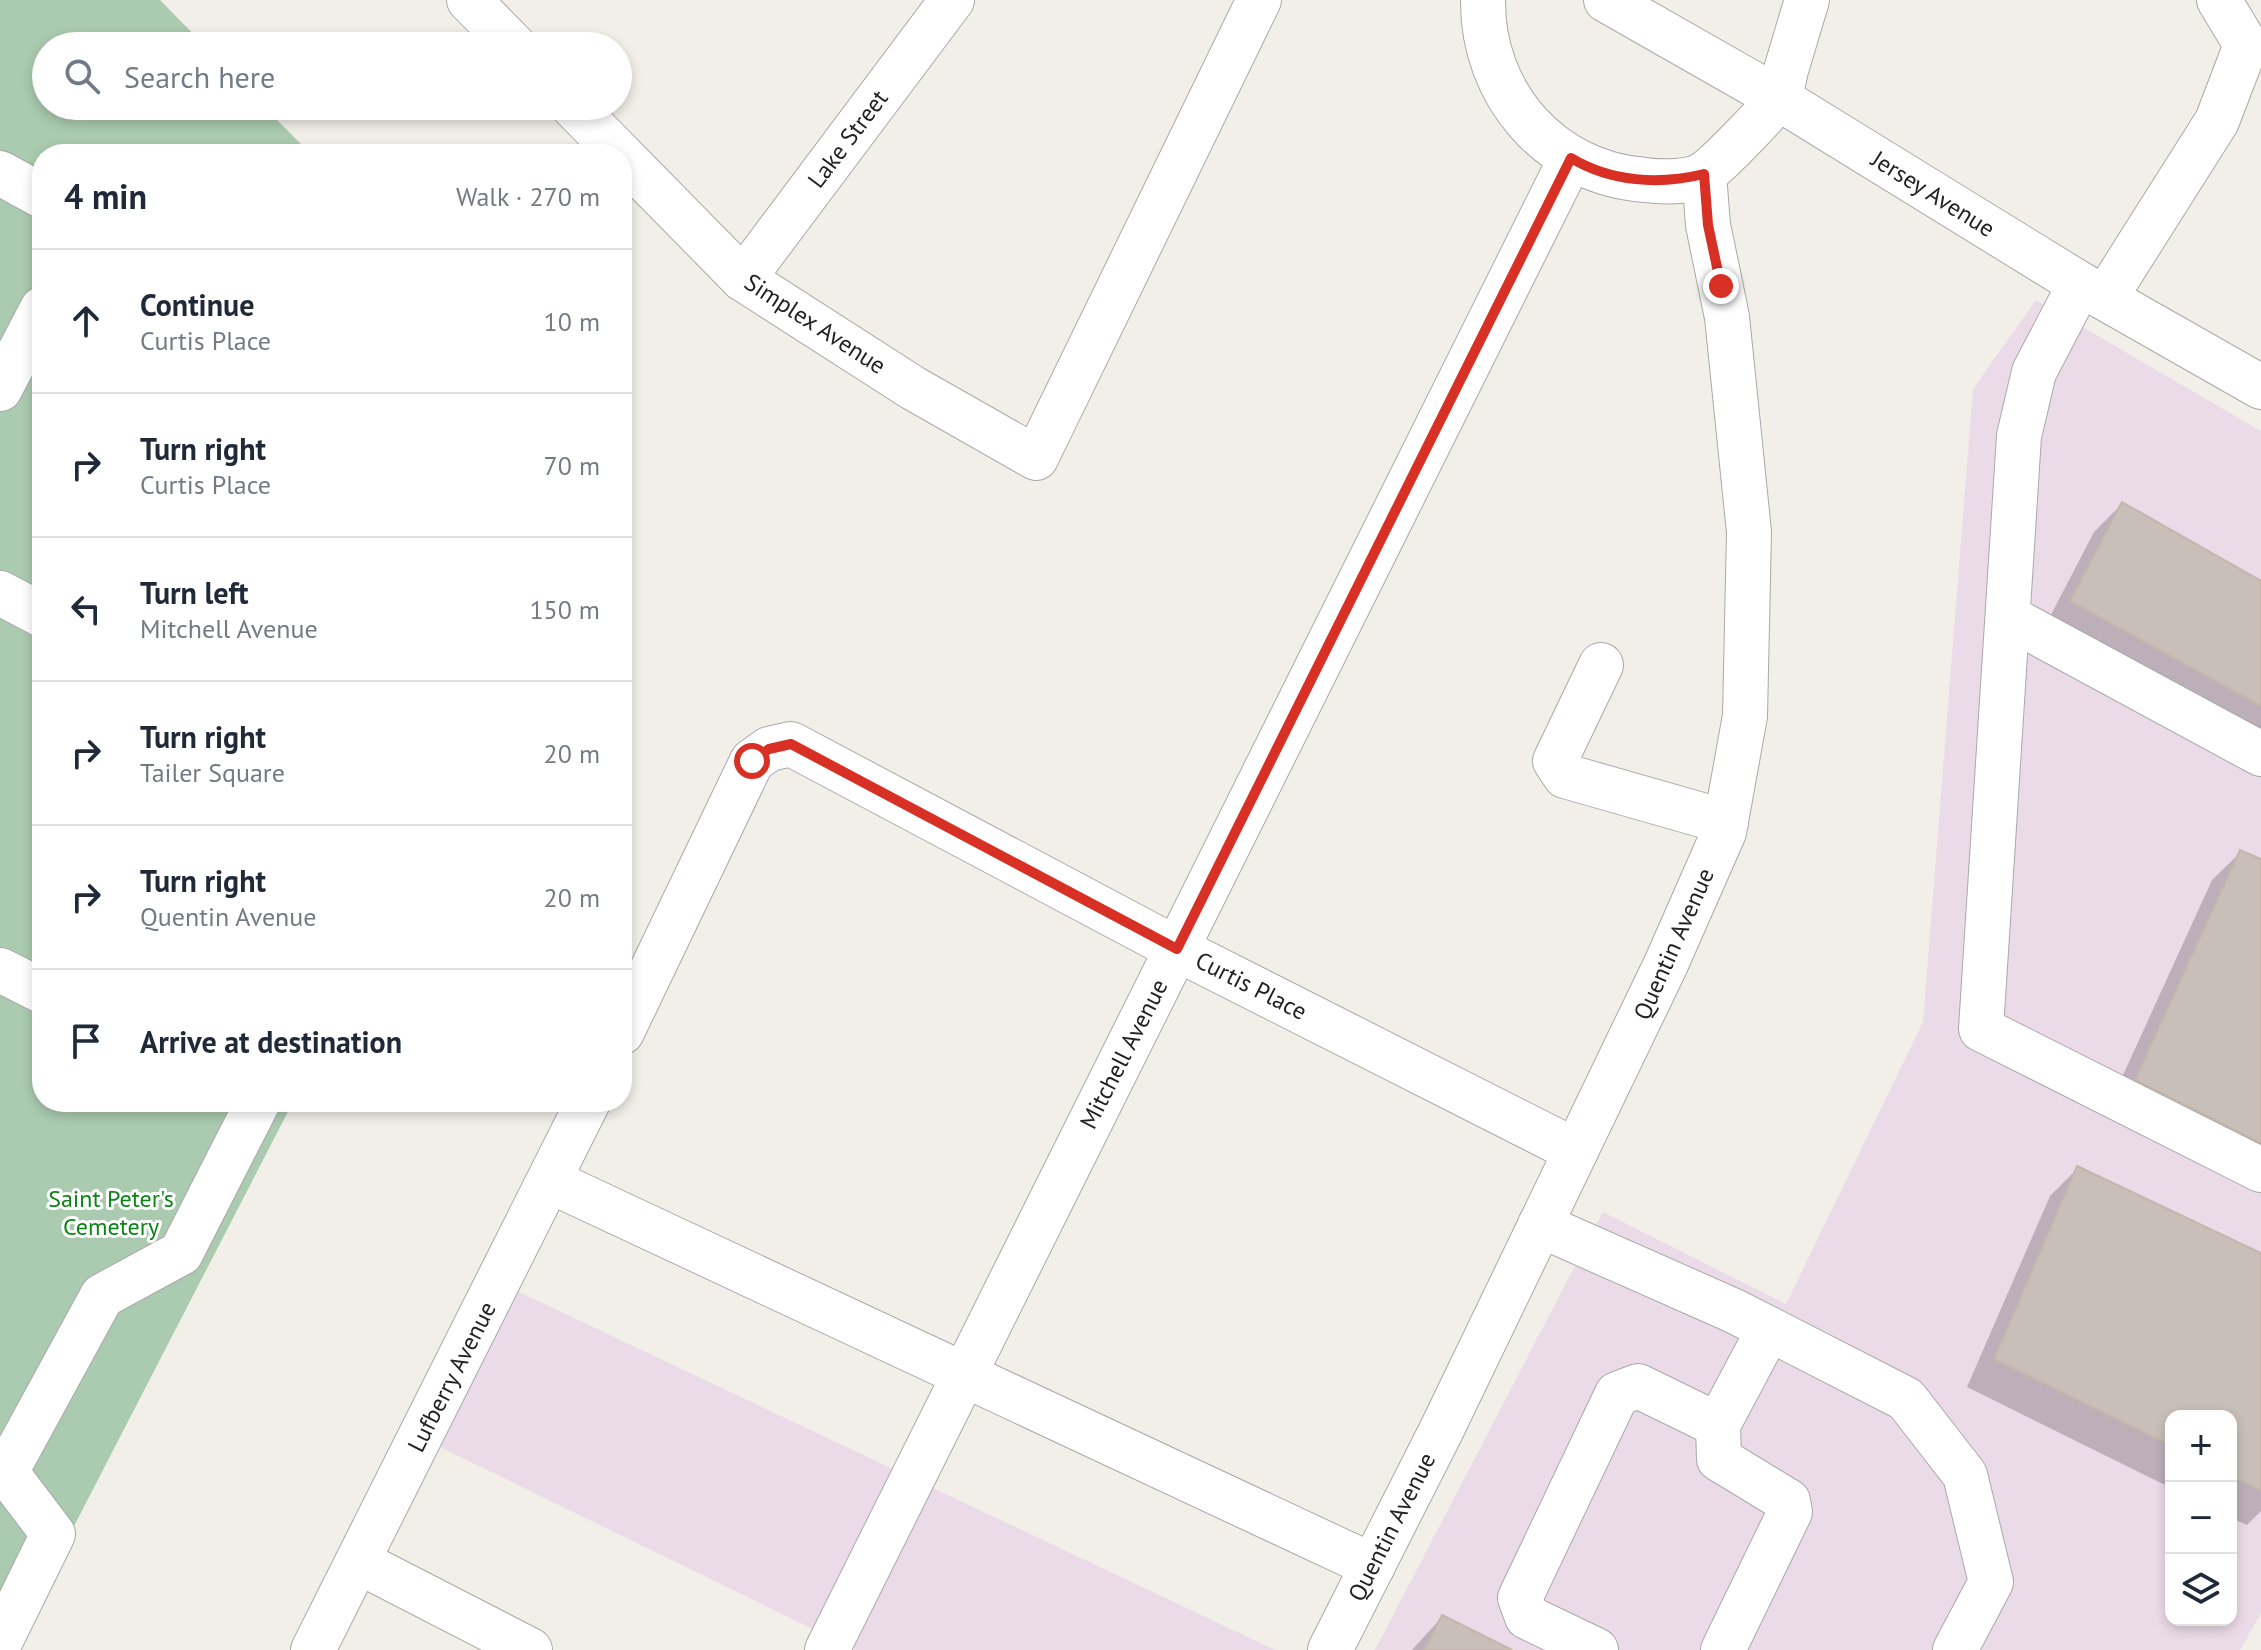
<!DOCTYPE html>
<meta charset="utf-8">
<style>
body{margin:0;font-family:"PT Sans",sans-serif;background:#f6f6f7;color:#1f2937}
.controls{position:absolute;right:24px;bottom:24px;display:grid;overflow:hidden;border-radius:16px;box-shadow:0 4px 12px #0003}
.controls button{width:72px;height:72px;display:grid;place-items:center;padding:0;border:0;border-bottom:2px solid #e0e1e3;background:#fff;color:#1f2937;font:40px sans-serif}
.stop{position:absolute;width:24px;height:24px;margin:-18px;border:6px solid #d93025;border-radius:50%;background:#fff}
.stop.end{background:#d93025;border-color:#fff;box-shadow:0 2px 8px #0008}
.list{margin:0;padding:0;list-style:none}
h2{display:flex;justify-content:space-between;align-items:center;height:104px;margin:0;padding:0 32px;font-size:34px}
h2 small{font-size:26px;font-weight:400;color:#747a83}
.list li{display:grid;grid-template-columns:52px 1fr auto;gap:24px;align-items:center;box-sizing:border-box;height:144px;padding:0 32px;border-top:2px solid #e0e1e3}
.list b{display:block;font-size:30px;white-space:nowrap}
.list p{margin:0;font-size:26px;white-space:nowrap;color:#747a83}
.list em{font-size:26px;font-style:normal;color:#747a83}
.icon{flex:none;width:44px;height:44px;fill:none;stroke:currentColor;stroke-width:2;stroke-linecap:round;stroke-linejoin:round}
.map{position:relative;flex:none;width:2261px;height:1650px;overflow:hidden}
.search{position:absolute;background:#fff;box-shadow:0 4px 12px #0003;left:32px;top:32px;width:600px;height:88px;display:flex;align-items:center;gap:20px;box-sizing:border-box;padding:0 28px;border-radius:44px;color:#747a83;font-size:30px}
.panel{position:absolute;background:#fff;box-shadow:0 4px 12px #0003;left:32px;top:144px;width:600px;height:968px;border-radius:32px}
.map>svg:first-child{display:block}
.industrial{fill:#ebdbe8;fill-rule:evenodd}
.cemetery{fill:#aacbaf}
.shadow{fill:#0003}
.building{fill:#c7bfb8;stroke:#c4b6ab;stroke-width:2}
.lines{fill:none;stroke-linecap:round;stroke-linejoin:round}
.minor-casing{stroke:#a9a9a9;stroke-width:46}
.minor{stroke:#fff;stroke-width:44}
.route{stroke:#d93025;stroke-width:10}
.labels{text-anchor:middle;stroke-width:6;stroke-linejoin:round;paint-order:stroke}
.street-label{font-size:24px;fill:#222;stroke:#fff}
.park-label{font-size:24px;fill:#0c8416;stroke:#fff}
</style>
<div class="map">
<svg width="2261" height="1650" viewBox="0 0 2261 1650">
<rect width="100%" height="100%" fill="#f2efe9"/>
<!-- industrial -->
<g class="industrial">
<path d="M2036 300 2261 431V1613L2240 1650H1375L1603 1212 1786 1304 1923 1022 1973 389ZM2171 1416H2231V1620H2171Z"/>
<path d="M477 1272 1275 1650H856L403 1429Z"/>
</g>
<!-- cemetery -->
<path class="cemetery" d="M0 0H160L205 46H46V106H263L311 154H42V1102H293L10 1650H0Z"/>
<!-- shadow -->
<g class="shadow">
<path d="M2122 504 2261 583V749L2043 630 2094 532Z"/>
<path d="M2241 852 2261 861V1185L2108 1108 2212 880Z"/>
<path d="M2078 1168 2261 1255V1511L2247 1525 2231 1518V1416H2171V1488L1967 1387 2050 1196Z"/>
<path d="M1442 1617 1508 1650H1412Z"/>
</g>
<!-- building -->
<g class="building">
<path d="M2122 502 2261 581V706L2070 601Z"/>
<path d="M2240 850 2261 859V1143L2135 1080Z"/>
<path d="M2077 1166 2261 1253V1491L2231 1476V1416H2171V1446L1994 1359Z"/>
<path d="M1442 1615 1512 1650H1424Z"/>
</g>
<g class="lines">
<!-- minor casing -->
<g class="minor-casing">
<g id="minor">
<path d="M469 0 514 46"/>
<path d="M1483 0C1482 94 1550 173 1645 180 1662 182 1691 183 1705 173 1716 166 1770 111 1777 99 1782 92 1784 79 1786 70 1793 47 1800 23 1807 0"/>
<path d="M1606 0 1778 98 2080 284 2261 387"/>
<path d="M573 106 620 154"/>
<path d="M622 156 743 279 913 388 1036 458 1259 0"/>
<path d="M0 173 42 196"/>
<path d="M743 279 952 0"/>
<path d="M2080 284 2034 372 2019 436 1981 1029 2261 1170"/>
<path d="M2105 298 2217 121 2246 45 2219 0"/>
<path d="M0 389 42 309"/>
<path d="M0 593 42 615"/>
<path d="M2008 617 2261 754"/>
<path d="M1601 665 1555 761 1565 776 1726 822"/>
<path d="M0 970 42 991"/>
<path d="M622 1032 752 761 769 749 791 744 1177 949 1576 1151"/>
<path d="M550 1181 1373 1566"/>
<path d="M1540 1225 1734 1311 1906 1399 1965 1475 1991 1582 1955 1650"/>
<path d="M359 1562 530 1650"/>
<path d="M0 1642 53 1534 6 1472 102 1296 181 1253 258 1102"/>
<path d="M313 1650 588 1102"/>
<path d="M827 1650 1571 158"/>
<path d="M1330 1650 1441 1431 1666 964 1724 832 1745 716 1749 532 1727 317 1708 225 1704 174"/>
<path d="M1596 1650 1527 1617 1520 1598 1617 1394 1638 1386 1718 1425"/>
<path d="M1723 1650 1790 1512 1788 1501 1719 1459 1718 1425 1769 1329"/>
</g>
</g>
<!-- minor -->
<use href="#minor" class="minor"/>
</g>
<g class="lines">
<!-- route -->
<path class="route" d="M752 761 769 749 791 744 1177 949 1571 158C1611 182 1659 185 1704 174L1708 225 1721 286"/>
</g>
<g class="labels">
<!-- street labels -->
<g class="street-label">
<text transform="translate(848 139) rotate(-53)" y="8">Lake Street</text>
<text transform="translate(1933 194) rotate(32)" y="8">Jersey Avenue</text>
<text transform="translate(815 324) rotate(33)" y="8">Simplex Avenue</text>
<text transform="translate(1674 944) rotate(-66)" y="8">Quentin Avenue</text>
<text transform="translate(1251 986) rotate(27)" y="8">Curtis Place</text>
<text transform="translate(1124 1054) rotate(-63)" y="8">Mitchell Avenue</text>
<text transform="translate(452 1377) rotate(-63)" y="8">Lufberry Avenue</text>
<text transform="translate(1392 1527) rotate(-63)" y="8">Quentin Avenue</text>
</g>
<!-- park labels -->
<g class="park-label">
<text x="111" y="1207">Saint Peter's<tspan x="111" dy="28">Cemetery</tspan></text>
</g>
</g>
</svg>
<div class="controls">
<button>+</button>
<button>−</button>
<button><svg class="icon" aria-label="layers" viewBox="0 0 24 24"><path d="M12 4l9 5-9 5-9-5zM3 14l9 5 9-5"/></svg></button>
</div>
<div class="stop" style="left:752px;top:761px"></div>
<div class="stop end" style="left:1721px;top:286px"></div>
<div class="search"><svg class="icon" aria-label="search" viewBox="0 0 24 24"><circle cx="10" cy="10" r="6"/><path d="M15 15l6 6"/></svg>Search here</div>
<section class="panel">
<h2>4 min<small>Walk · 270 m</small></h2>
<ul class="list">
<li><svg class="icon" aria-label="ahead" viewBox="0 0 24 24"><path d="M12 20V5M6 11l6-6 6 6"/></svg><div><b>Continue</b><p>Curtis Place</p></div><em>10 m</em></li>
<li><svg class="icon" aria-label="right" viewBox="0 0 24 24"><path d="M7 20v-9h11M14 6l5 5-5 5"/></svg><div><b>Turn right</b><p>Curtis Place</p></div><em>70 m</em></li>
<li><svg class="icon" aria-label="left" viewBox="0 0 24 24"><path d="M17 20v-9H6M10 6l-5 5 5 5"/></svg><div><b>Turn left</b><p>Mitchell Avenue</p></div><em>150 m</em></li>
<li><svg class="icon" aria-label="right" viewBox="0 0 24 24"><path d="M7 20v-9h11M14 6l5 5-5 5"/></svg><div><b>Turn right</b><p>Tailer Square</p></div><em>20 m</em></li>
<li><svg class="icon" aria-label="right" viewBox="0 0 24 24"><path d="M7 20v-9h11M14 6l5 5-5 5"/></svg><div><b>Turn right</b><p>Quentin Avenue</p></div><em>20 m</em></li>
<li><svg class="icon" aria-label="arrive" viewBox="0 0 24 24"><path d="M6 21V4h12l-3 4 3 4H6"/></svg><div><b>Arrive at destination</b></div></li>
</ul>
</section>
</div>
